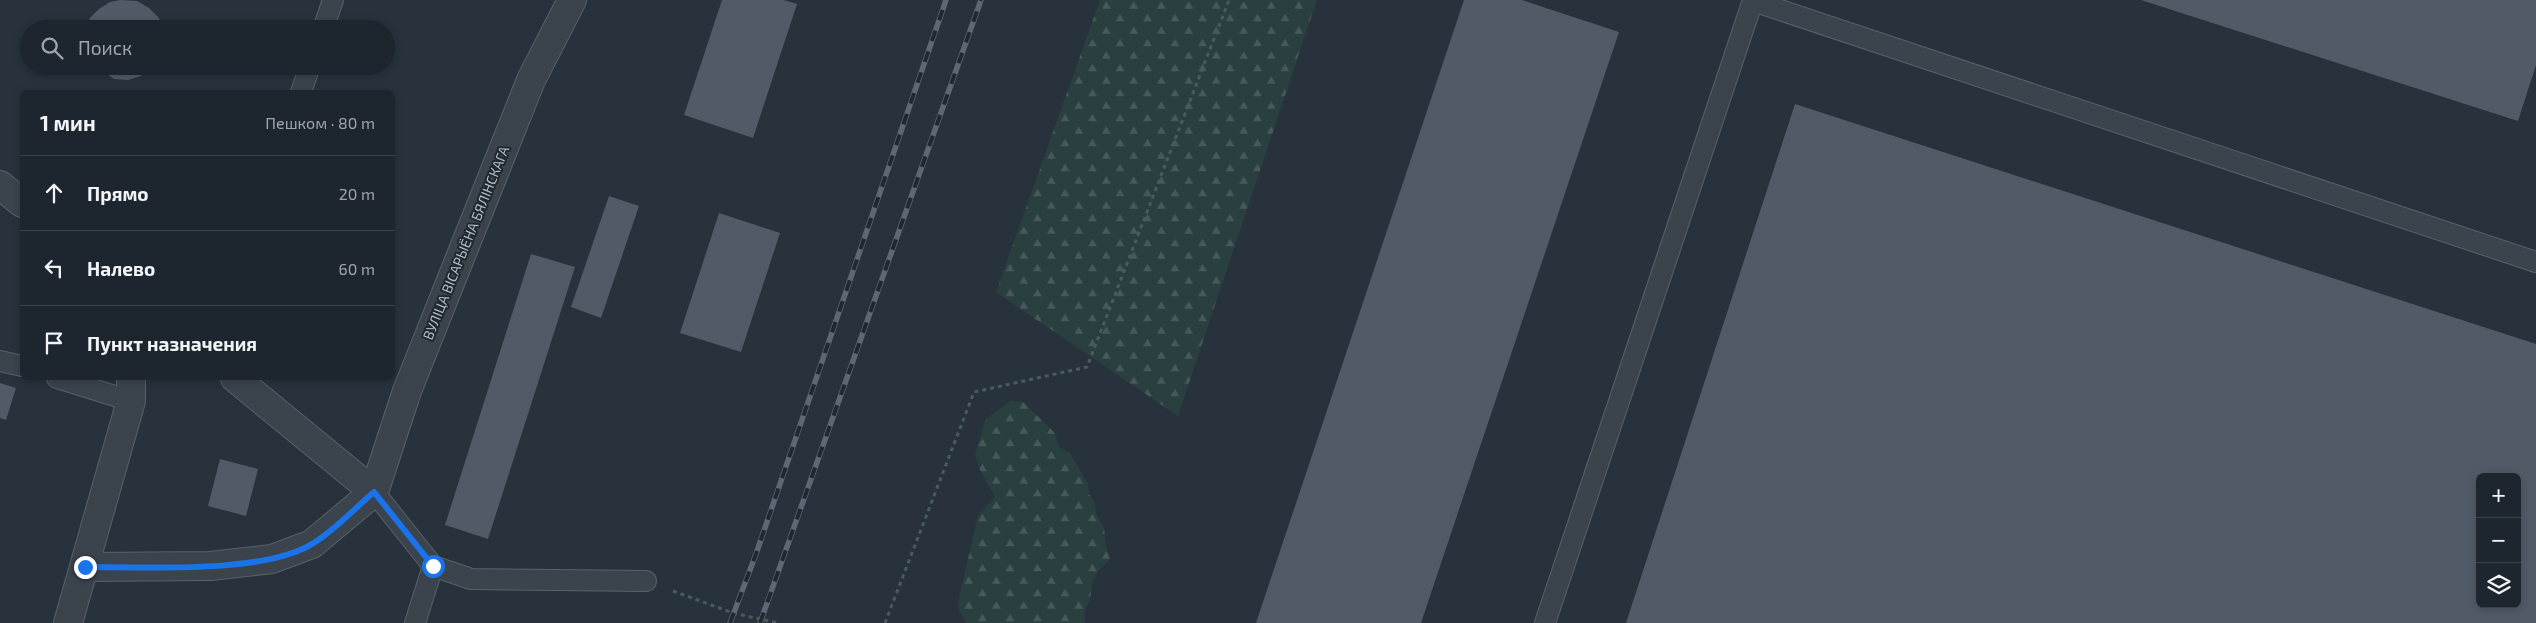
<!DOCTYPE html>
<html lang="ru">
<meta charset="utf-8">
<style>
body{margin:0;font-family:"Exo 2",sans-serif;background:#252e36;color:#f1f3f6}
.controls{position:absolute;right:15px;bottom:15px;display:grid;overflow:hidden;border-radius:8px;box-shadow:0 2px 8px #0003}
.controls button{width:45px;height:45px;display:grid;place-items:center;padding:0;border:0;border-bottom:1px solid #3b434a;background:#1d262e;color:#f1f3f6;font:25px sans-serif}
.stop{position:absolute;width:15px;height:15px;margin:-11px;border:4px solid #1a73e8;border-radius:50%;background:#fff}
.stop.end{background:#1a73e8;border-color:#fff;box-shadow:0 1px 5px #0008}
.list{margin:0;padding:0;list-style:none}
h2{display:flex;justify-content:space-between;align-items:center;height:65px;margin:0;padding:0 20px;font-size:21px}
h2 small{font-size:16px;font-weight:400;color:#a0a5aa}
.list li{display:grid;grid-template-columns:32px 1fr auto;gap:15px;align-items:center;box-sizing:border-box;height:75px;padding:0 20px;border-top:1px solid #3b434a}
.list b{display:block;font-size:19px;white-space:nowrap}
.list em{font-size:16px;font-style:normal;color:#a0a5aa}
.icon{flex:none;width:28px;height:28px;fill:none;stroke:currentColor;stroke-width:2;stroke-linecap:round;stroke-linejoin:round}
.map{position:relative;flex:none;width:2536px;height:623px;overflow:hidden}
.search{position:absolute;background:#1d262e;box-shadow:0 2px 8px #0003;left:20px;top:20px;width:375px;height:55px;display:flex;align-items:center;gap:12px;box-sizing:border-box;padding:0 18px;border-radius:28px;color:#a0a5aa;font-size:19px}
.panel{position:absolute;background:#1d262e;box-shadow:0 2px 8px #0003;left:20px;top:90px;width:375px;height:290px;border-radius:8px}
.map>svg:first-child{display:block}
.forest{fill:url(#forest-firs)}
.building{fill:#515b68;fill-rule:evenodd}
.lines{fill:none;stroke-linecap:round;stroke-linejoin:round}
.service-casing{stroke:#59616b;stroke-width:22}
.minor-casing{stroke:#59616b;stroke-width:30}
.path{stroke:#495c5d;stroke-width:3;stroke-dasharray:4 4;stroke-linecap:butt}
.service{stroke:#3b434d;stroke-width:20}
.minor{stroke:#3b434d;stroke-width:28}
.rail-casing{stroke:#5d6874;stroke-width:5.5}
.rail{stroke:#202832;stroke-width:4;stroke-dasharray:11;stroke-linecap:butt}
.route{stroke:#1a73e8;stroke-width:6}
.labels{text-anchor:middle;stroke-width:4;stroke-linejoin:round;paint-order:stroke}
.street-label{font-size:14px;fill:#b7bfc8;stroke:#202832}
</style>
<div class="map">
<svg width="2536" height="623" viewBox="0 0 2536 623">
<defs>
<pattern id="forest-firs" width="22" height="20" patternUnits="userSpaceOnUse" patternTransform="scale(1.25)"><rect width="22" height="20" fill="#2a3f3f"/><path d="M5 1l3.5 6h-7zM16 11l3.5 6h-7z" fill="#475959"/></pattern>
</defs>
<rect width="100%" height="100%" fill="#27323d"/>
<!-- forest -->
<g class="forest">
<path d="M1100 0H1317L1178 416 996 292Z"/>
<path d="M1010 401 1023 402 1054 432 1060 448 1070 453 1088 484 1089 494 1095 503 1096 514 1104 528 1106 546 1110 559 1099 570 1092 583 1090 601 1084 612 1085 623H967L959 611 958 602 978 516 995 497 980 470 975 454 986 419Z"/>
</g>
<!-- building -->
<g class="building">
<path d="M120 0 137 1 149 8 159 18 163 29H86L90 18 99 9 110 2Z"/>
<path d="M722 0H784L797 4 753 138 684 115Z"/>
<path d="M1464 0H1522L1619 32 1421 623H1256Z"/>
<path d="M2141 0H2536V65L2518 121Z"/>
<path d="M95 66H154L141 76 128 80 114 79Z"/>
<path d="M1795 104 2536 344V623H1626ZM2480 477H2517V604H2480Z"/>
<path d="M609 196 639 206 601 318 571 307Z"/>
<path d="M719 213 780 233 741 352 680 333Z"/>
<path d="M531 254 575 267 488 539 445 525Z"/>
<path d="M0 383 16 388 6 420 0 418Z"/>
<path d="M220 459 258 469 246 516 208 506Z"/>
</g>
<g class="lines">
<!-- service casing -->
<g class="service-casing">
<g id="service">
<path d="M1753 1 2536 262"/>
<path d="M323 29 333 0"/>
<path d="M301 92 310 66"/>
<path d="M0 361 22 366"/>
<path d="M57 378 131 401"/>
<path d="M374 492 433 566 471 579 646 581"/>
<path d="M415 623 433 566"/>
<path d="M1545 623 1753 0"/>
</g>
</g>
<!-- minor casing -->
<g class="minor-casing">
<g id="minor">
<path d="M0 185 22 203"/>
<path d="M235 378 374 492"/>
<path d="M85 567 210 566 272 559 312 544 374 492 407 391 531 80 572 0"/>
<path d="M68 623 131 401V378"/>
</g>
</g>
<!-- path -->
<g class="path">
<path d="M673 591 733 613 778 623"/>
<path d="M885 623 974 392 1087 367 1229 0"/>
</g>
<!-- service -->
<use href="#service" class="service"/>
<!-- minor -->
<use href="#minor" class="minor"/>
<!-- rail casing -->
<g class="rail-casing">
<g id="rail">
<path d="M730 623 756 554 946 0"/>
<path d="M760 623 981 0"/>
</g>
</g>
<!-- rail -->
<use href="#rail" class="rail"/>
</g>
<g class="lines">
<!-- route -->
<path class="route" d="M85 567C144 567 263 574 312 544 333 532 355 508 374 492L433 566"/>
</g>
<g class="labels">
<!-- street labels -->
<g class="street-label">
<text transform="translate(466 243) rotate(-68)" y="5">ВУЛІЦА ВІСАРЫЁНА БЯЛІНСКАГА</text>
</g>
</g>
</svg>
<div class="controls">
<button>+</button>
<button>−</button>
<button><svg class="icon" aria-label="layers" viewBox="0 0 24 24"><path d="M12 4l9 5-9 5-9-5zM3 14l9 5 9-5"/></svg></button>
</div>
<div class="stop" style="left:433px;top:566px"></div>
<div class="stop end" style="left:85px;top:567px"></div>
<div class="search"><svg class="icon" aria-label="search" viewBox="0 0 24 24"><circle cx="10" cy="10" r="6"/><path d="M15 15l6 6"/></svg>Поиск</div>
<section class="panel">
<h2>1 мин<small>Пешком · 80 m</small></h2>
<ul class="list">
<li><svg class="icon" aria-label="ahead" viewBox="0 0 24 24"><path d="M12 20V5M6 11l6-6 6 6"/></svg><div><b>Прямо</b></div><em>20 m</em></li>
<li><svg class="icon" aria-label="left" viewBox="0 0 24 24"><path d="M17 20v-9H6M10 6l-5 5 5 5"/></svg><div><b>Налево</b></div><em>60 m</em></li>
<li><svg class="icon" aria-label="arrive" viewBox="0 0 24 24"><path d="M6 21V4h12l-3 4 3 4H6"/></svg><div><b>Пункт назначения</b></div></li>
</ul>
</section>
</div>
